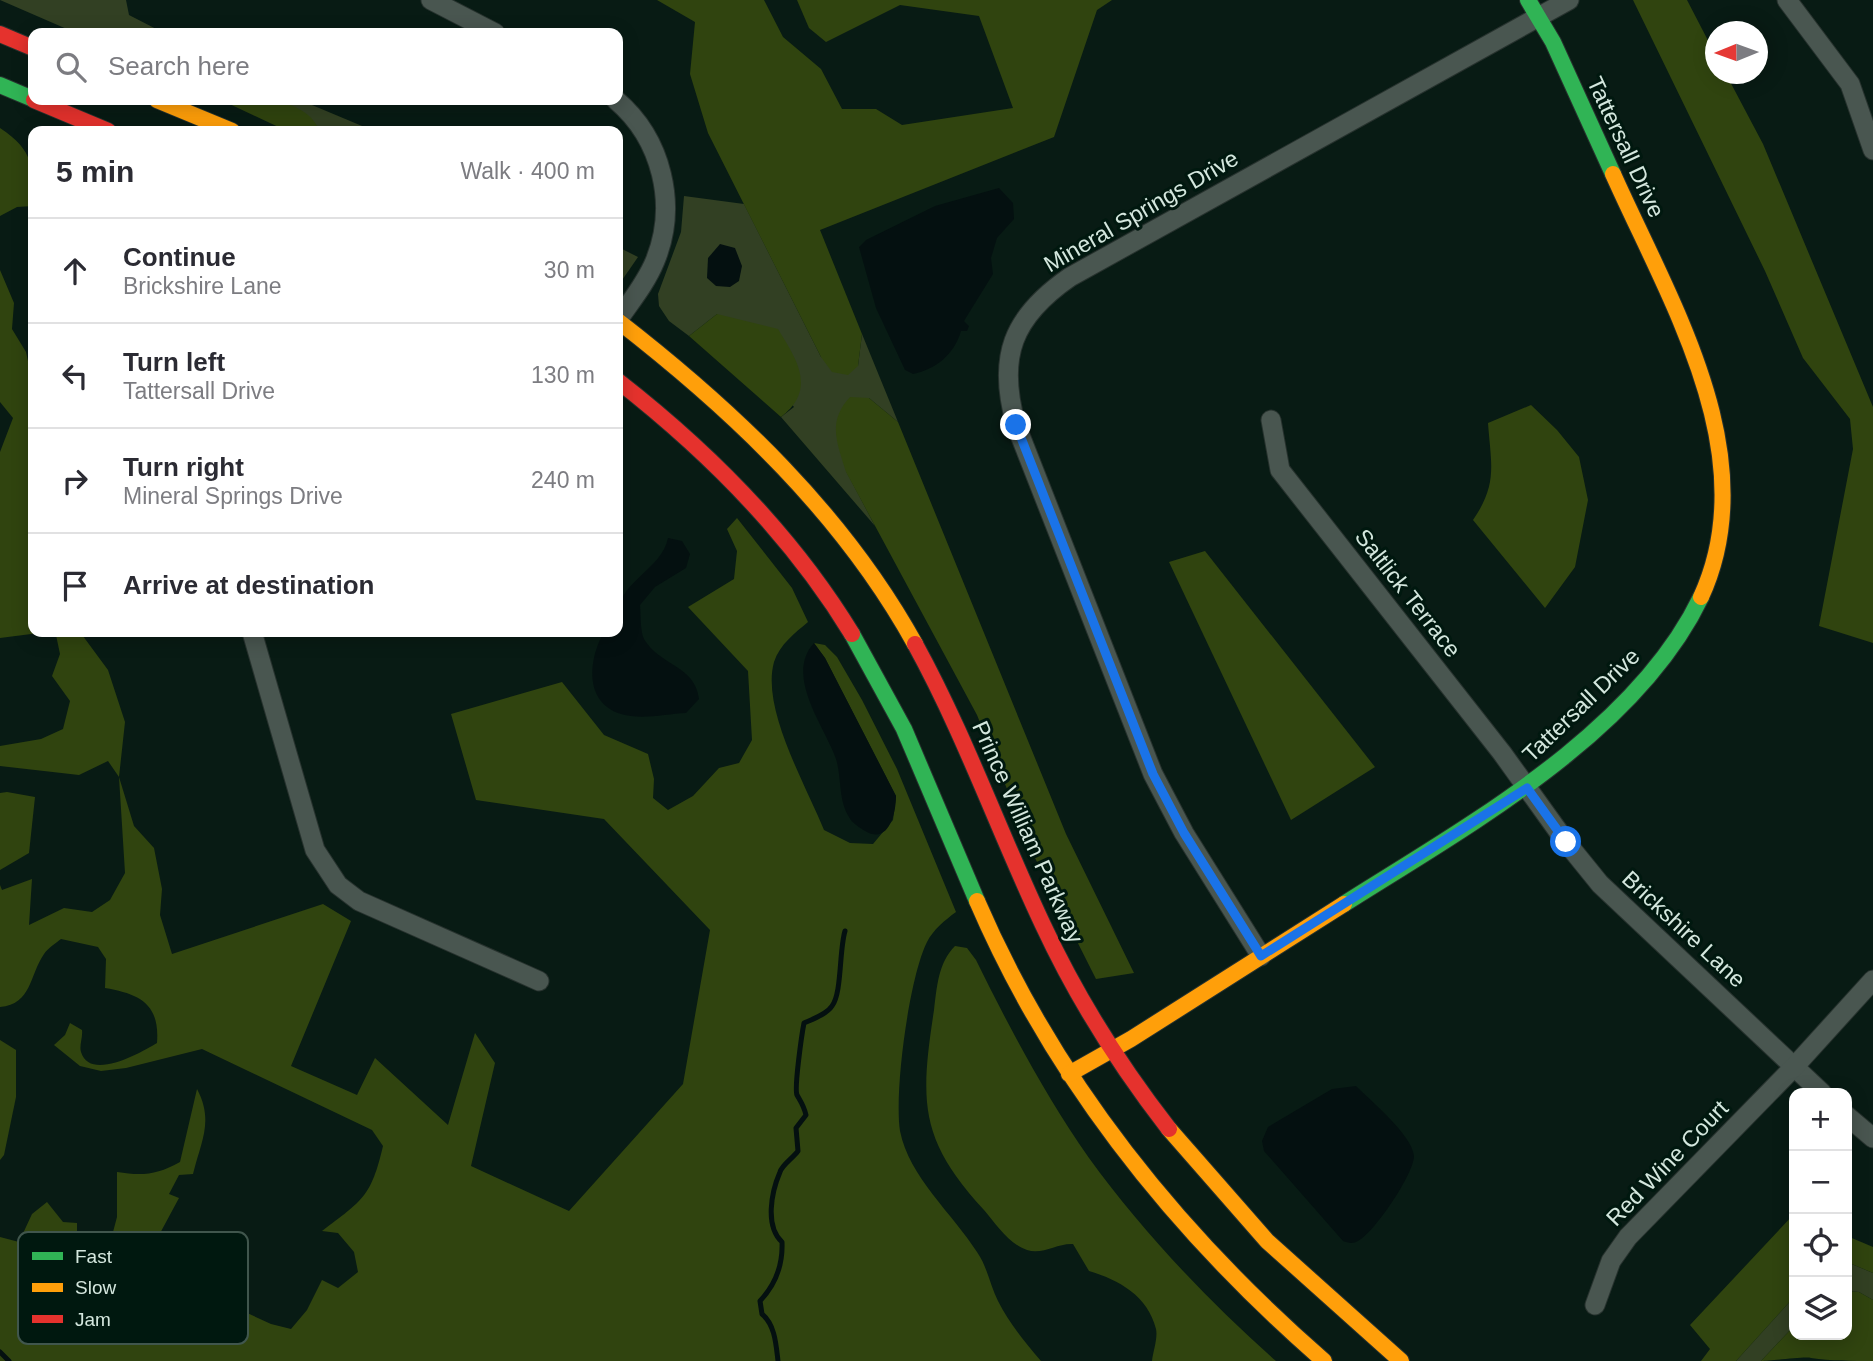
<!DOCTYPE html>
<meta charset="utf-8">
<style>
body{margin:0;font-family:Arial,sans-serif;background:#f2f2f3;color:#2b2b33}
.controls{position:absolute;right:21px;bottom:21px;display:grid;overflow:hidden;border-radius:14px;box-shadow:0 4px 18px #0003}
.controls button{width:63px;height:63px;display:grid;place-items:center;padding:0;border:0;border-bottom:2px solid #e1e1e2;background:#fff;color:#2b2b33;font:35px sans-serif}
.compass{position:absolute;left:1705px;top:21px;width:63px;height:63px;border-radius:50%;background:#fff;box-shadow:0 4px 18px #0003;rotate:269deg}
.stop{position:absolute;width:21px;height:21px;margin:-16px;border:5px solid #1a73e8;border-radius:50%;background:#fff}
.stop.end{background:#1a73e8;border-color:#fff;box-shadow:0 2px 7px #0008}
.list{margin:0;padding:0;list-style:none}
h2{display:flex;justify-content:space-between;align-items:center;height:91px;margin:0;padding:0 28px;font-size:30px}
h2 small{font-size:23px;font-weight:400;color:#7c7c81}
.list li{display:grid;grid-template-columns:46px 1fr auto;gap:21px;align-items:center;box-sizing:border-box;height:105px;padding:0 28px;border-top:2px solid #e1e1e2}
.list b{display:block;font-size:26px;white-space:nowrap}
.list p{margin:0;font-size:23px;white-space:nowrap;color:#7c7c81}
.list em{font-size:23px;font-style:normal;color:#7c7c81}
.icon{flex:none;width:38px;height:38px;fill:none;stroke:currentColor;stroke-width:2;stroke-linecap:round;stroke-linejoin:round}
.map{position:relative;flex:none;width:1873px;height:1361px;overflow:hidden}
.search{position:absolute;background:#fff;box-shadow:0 4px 18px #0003;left:28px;top:28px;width:595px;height:77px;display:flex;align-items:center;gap:18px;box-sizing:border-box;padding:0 24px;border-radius:14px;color:#7c7c81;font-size:26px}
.panel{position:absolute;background:#fff;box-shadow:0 4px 18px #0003;left:28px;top:126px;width:595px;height:511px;border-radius:14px}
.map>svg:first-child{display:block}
.green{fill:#324023}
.forest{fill:#30440f}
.water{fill:#041010}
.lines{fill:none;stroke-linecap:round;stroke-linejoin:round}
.stream{stroke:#041010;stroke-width:5}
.street-casing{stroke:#27322e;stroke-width:21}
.fast-casing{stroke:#27322e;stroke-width:18}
.slow-casing{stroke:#27322e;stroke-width:18}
.jam-casing{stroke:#27322e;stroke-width:18}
.street{stroke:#495650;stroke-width:19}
.fast{stroke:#30b455;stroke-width:16}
.slow{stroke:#ff9f0a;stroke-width:16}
.jam{stroke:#e5322d;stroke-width:16}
.route{stroke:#1a73e8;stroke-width:9}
.labels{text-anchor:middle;stroke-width:6;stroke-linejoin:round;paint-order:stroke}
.street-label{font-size:23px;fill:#d4e7de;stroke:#00180f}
.key{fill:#00180f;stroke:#40564d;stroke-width:2}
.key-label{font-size:19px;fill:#d4e7de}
</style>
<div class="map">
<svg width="1873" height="1361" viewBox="0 0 1873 1361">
<rect width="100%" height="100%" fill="#081b14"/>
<!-- green -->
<g class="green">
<path d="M0 0H126L129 15 164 33H76Z"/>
<path d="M281 100H300L374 131H320Z"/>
<path d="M684 196 744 204 821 357 858 366 862 334 898 422 869 398 846 471 875 526 781 417 794 407 717 314 689 336 669 321 659 306 658 294 681 232Z"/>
<path d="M618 247 638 257 618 286Z"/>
<path d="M1847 1262 1873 1273V1300L1859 1292 1847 1291Z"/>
<path d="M1794 1297V1326L1761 1361H1736Z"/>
</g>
<!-- forest -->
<g class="forest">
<path d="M657 0H764L783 37 821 69 842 109H876L902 125 1013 108 979 16 900 5 826 42 809 28 797 0H1112L1097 10 1054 137 820 230 862 334 858 366 848 375 832 372 821 357 708 133 690 74 695 22Z"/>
<path d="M1633 0H1687L1715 54 1716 74H1726L1763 144 1873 407V643L1819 626 1853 449 1850 419 1803 358 1765 271Z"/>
<path d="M221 100C255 100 303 94 320 131H287Z"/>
<path d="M0 128C35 151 33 168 33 206L17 207 0 216Z"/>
<path d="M0 270 14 303 12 329 26 352 33 384V632H80L108 670 125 722 119 777 134 826 154 848 162 889 160 915 172 954 323 904 351 921 291 1066 357 1095 375 1058 448 1125 475 1033 495 1063 471 1166 569 1211 683 1084 710 930 604 819 476 800 451 714 562 682 604 735 648 754 654 779 653 798 668 810 693 796 719 768 739 763 752 740 748 671 688 607 734 579 737 551 727 529 737 518 792 588 808 622C795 633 780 644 774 662 761 709 806 785 824 830L850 843 873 844 893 820 896 796 825 658 814 643 825 645 837 657 862 700 897 769 956 912C945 920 933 930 927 942 909 978 894 1092 900 1131 909 1177 953 1214 977 1252 987 1266 990 1285 998 1301 1009 1323 1025 1342 1041 1361H0V1237L19 1242 32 1214 47 1202 63 1222 77 1223V1248L109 1247 117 1217V1172C142 1176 157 1175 180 1162L197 1089C214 1121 201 1141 193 1174L179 1175 169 1194 179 1198 144 1263 143 1283 171 1294 186 1285 271 1324 291 1329 307 1310 322 1280 338 1288 358 1272 354 1252 338 1233 322 1231C363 1200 371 1197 383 1146L372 1130 202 1049 126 1068 101 1071 80 1066 54 1045 65 1035 70 1023 82 1030C83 1037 79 1046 81 1052 90 1082 142 1052 157 1043 160 1004 140 994 105 988L106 959 98 947 61 939C56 943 48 948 44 954 29 976 32 1004 0 1007V885L2 890 32 879 29 925 64 908 92 912 110 900 125 873 119 777 108 761 79 775 0 766V746L41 739 63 729 70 701 52 676 60 654 56 635 39 633 0 638V452L13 418 0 402Z"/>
<path d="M717 314 778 329C797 360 817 389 781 417L689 336Z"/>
<path d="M850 397 869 398 898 422 1066 834 1134 973 1096 979 1035 858 977 715 846 472C837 442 827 422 850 397Z"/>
<path d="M1531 405 1557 430 1579 457 1588 500 1575 567 1545 608 1473 520C1498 484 1491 464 1488 423Z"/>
<path d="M1205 551 1375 767 1291 820 1169 562Z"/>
<path d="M7 792 35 797 29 853 0 870V793Z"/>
<path d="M955 946 967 948 976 960C1009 1027 1046 1097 1089 1158 1142 1231 1208 1301 1276 1361H1152C1153 1352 1158 1338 1156 1329 1148 1296 1119 1280 1089 1271L1073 1244C1057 1243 1043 1255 1027 1250 1009 1244 996 1224 984 1210 919 1139 920 1102 934 1010 937 987 938 963 955 946Z"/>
<path d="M0 1040 16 1050V1097L4 1155 0 1160Z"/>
<path d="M1794 1214V1297L1736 1361H1701L1710 1349 1690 1325Z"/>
<path d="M1847 1236 1873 1247V1273L1847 1262Z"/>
<path d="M1847 1291 1859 1292 1873 1300V1361C1852 1361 1831 1361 1811 1358 1806 1356 1771 1361 1761 1361L1794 1326V1335H1847Z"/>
</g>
<!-- water -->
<g class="water">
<path d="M999 188 1013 203 1014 219 997 238 991 258 993 274 964 321 969 326 967 331H961C954 355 936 369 913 374L905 370 876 308 859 247 866 240 935 206Z"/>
<path d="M720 244 735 248 742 266 739 281 730 287 716 286 707 278 708 258Z"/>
<path d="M668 538 682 541 690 554 686 568 655 587 640 605C641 615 640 631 644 639 660 666 695 665 699 699L686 713C666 714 641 720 621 714 583 702 589 658 604 632H618C618 625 616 616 618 610 623 580 662 568 668 538Z"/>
<path d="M814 643 825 658 896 796C896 813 889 845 865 831 859 827 852 823 849 817 838 799 842 779 836 759 825 727 784 676 814 643Z"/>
<path d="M1356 1086C1371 1101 1412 1135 1414 1156 1414 1174 1374 1233 1358 1241 1353 1244 1348 1243 1343 1241L1264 1151 1262 1141 1268 1127 1332 1089Z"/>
</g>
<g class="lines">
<!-- stream -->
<g class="stream">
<path d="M0 1352 9 1361"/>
<path d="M778 1361C776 1344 775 1325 762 1314L760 1301C776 1284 783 1265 782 1242 765 1226 771 1193 780 1172 782 1165 793 1158 798 1151L796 1128 806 1115C804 1106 801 1102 797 1095 794 1088 802 1033 804 1023 813 1019 827 1014 832 1006 842 993 839 951 845 931"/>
</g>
<!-- street casing -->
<g class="street-casing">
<g id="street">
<path d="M431 0 495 33"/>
<path d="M1787 0 1850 84 1873 150"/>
<path d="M616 100C662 139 678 205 655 261 646 283 631 301 618 320"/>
<path d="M1271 420 1280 470 1502 753 1566 842 1600 884 1822 1093"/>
<path d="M252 632 315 850 338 885 359 901 539 981"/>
<path d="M1261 956 1184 833 1153 774 1016 425C997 357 1012 317 1070 277L1569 0"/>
<path d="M1847 1116 1873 1138"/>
<path d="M1595 1305 1611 1261 1628 1237 1794 1067 1873 980"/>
</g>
</g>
<!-- fast casing -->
<g class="fast-casing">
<g id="fast">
<path d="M1528 0 1553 42 1613 174"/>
<path d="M0 85 33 99"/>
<path d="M852 634 904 729 977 901"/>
<path d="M1344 904C1467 826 1636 733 1701 597"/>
</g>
</g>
<!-- slow casing -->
<g class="slow-casing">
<g id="slow">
<path d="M157 100 232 131"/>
<path d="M1613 174C1670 302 1766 456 1701 597"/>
<path d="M618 321C734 411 843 514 915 644"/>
<path d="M977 901C1055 1082 1176 1232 1324 1361"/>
<path d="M1069 1074 1131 1039 1344 904"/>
<path d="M1169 1129 1267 1241 1401 1361"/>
</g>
</g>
<!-- jam casing -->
<g class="jam-casing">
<g id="jam">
<path d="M0 34 33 48"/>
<path d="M34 100 108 131"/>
<path d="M618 381C709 452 791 534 852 634"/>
<path d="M915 644C965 735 999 832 1043 925 1077 998 1120 1066 1169 1129"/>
</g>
</g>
<!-- street -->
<use href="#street" class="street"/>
<!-- fast -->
<use href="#fast" class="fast"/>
<!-- slow -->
<use href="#slow" class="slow"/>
<!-- jam -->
<use href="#jam" class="jam"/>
</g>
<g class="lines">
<!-- route -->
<path class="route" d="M1016 425 1153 774 1184 833 1261 956 1527 788 1566 842"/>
</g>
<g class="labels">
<!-- street labels -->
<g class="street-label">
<text transform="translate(1626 147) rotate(65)" y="8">Tattersall Drive</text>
<text transform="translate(1141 211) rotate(-30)" y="8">Mineral Springs Drive</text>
<text transform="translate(1408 593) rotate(52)" y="8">Saltlick Terrace</text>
<text transform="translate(1581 705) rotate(-44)" y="8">Tattersall Drive</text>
<text transform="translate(1028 832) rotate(66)" y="8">Prince William Parkway</text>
<text transform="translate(1684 929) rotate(43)" y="8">Brickshire Lane</text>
<text transform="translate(1667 1163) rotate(-46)" y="8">Red Wine Court</text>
</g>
</g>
<!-- legend -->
<rect x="18" y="1232" width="230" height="112" rx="10" class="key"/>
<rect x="32" y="1252" width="31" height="8" fill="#30b455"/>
<rect x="32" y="1283" width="31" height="9" fill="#ff9f0a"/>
<rect x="32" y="1315" width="31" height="8" fill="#e5322d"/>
<g class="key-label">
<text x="75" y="1263">Fast</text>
<text x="75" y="1294">Slow</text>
<text x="75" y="1326">Jam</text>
</g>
</svg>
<div class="controls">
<button>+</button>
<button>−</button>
<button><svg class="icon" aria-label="locate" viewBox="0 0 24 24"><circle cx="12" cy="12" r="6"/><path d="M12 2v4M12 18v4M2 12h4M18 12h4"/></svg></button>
<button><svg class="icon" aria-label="layers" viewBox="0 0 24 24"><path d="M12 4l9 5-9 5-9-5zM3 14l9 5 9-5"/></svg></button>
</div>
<svg class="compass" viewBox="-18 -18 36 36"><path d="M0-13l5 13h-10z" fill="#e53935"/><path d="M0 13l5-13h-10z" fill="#7c7c81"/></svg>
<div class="stop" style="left:1566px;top:842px"></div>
<div class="stop end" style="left:1016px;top:425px"></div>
<div class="search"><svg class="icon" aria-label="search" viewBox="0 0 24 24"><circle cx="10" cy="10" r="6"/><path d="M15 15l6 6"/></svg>Search here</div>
<section class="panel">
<h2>5 min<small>Walk · 400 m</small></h2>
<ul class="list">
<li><svg class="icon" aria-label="ahead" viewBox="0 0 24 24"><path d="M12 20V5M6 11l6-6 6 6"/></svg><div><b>Continue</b><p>Brickshire Lane</p></div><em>30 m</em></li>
<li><svg class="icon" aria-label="left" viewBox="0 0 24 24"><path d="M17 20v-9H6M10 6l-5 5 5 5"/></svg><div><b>Turn left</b><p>Tattersall Drive</p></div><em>130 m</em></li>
<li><svg class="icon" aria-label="right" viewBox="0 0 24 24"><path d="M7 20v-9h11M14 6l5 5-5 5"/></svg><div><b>Turn right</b><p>Mineral Springs Drive</p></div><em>240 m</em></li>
<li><svg class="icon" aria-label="arrive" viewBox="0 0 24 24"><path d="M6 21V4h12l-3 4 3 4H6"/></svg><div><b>Arrive at destination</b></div></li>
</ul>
</section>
</div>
